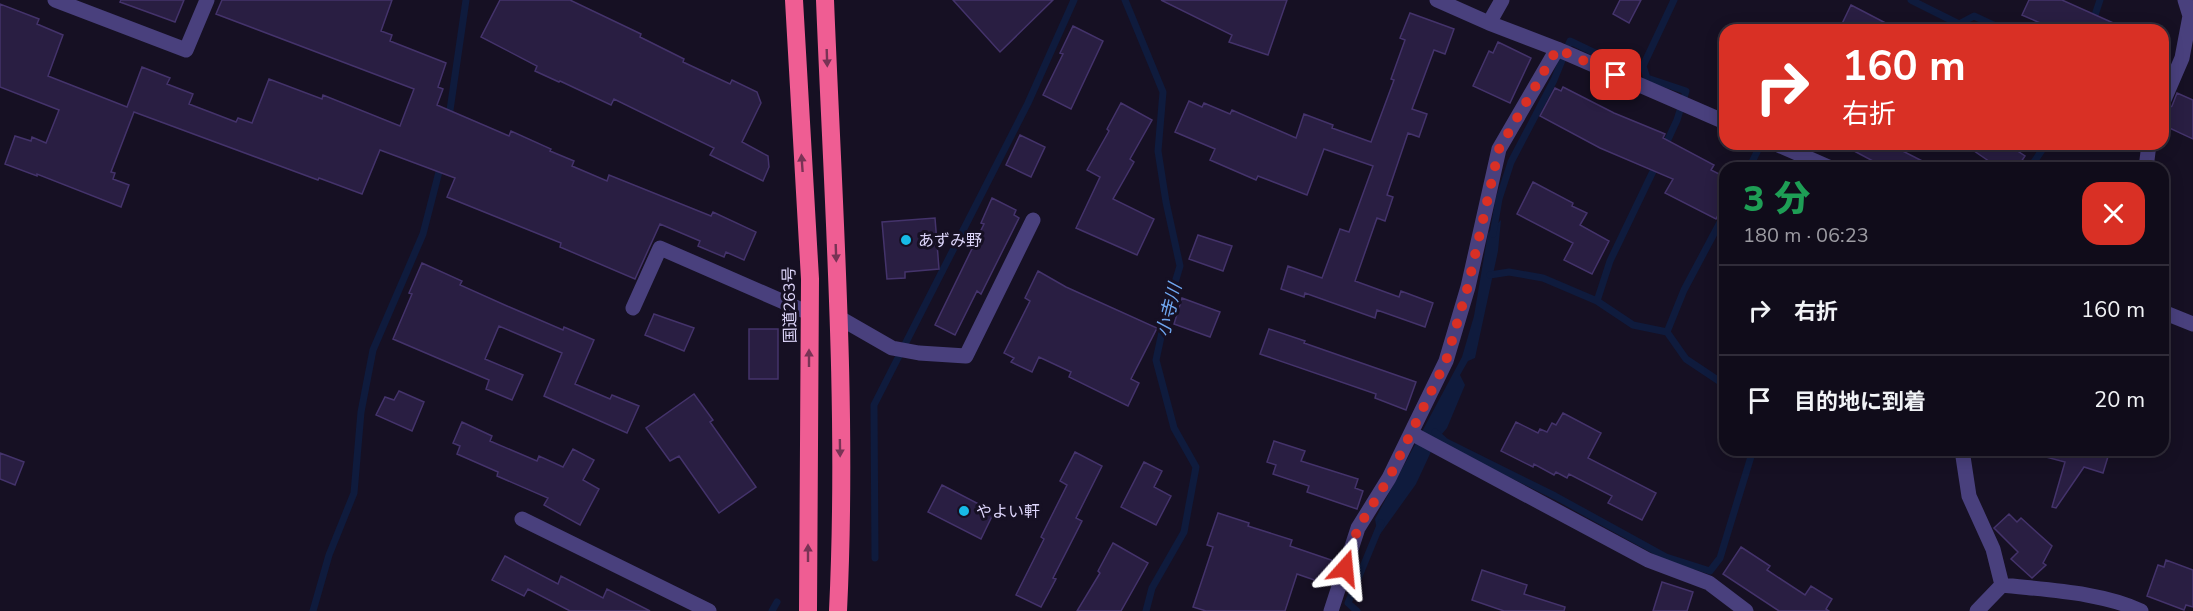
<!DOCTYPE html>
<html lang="ja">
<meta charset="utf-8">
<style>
:root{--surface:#100c1a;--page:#191523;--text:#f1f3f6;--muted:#9c9ba2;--line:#302c39}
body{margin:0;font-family:"Nunito Sans","Noto Sans JP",sans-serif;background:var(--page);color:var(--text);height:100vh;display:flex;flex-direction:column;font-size:22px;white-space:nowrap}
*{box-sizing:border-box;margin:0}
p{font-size:20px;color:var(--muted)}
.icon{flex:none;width:33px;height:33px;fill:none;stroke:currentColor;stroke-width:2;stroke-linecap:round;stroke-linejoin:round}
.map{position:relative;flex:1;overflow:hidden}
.side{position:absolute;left:1719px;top:162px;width:450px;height:294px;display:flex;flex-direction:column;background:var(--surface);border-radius:18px;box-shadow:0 3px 15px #0003,0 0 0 2px var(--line)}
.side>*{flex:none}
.banner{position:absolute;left:1719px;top:24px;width:450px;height:126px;border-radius:18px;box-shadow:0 3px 15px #0003,0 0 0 2px var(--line);background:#d93025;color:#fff;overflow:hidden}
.pin{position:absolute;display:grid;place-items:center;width:51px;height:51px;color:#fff;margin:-26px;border-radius:12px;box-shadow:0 3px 9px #0006}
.me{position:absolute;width:66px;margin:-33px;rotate:18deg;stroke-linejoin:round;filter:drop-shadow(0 0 4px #0008)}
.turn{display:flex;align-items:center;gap:21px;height:126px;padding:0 24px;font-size:27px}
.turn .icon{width:78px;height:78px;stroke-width:2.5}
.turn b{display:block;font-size:42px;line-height:51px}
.round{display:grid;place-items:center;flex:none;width:63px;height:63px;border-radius:18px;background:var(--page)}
.headline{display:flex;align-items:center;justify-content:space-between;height:102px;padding:0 24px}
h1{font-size:36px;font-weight:800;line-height:45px;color:#1e9e55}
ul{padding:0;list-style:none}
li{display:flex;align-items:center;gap:18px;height:90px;padding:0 24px;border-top:2px solid var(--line)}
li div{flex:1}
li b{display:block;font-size:22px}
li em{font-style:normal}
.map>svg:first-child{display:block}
.water{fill:#0f1b3d}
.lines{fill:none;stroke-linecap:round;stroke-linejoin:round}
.stream{stroke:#0f1b3d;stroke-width:7}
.building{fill:#291e42;stroke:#44336b;stroke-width:1.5}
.minor{stroke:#49407d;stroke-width:15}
.highway{stroke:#ef5d93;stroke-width:18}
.oneway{fill:#783355}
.route{stroke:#d93025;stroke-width:10;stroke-dasharray:0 18}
.poi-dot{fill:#17bae6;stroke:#161023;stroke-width:2}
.labels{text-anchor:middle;stroke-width:6;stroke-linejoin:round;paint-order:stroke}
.poi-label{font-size:16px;fill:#ded6fb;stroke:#161023;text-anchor:start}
.street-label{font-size:16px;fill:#ded6fb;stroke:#161023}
.water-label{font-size:18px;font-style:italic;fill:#6fa6f0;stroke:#161023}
</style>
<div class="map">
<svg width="2193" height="611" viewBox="0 0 2193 611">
<rect width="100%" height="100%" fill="#161023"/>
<path class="water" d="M1501,220L1498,251L1475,358L1468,361L1460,375L1465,385L1447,428L1436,441L1416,484L1378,537L1375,519L1462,357L1474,316L1488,233Z"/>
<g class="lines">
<path class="stream" d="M1125,0L1163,92L1158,151L1166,202L1180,266L1167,309L1156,360L1174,428L1196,467L1184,532L1152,588L1146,611
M1911,0L1959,24L1974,16L2004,30
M2090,30L2100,0
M1643,66L1647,78L1686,91L1677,120L1664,148
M449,117L466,0
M1749,168L1757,152
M2030,168L2046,144
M1493,234L1499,199L1511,162L1554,80L1570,41L1635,72L1643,66L1674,0
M1490,275L1509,272L1543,278L1597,301L1633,325L1667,332L1686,359L1725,385
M1597,301L1610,261L1657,163
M1667,332L1684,290L1725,213
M1435,432L1446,442L1555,496L1666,557L1710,571L1720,558L1753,450
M875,558L874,405L1028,103L1074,0
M313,611L329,555L354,493L361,412L373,350L423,234L441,164
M772,611L777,602
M1357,611L1348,603L1381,523"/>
</g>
<path class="building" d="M121,0H184L175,22L120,2Z
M222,0H392L381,31L392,35L390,41L446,63L438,87L443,89L437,105L509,136L511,131L551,149L550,151L574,161L572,166L607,181L609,175L711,216L713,212L756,232L744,260L726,252L724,257L698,246L700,241L660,224L635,279L560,247L561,243L447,197L455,178L380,150L362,194L319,178L318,180L134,112L111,172L115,173L113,179L129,185L121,207L37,174V176L5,164L15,136L31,141L32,137L46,143L59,110L0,87V4L39,19L37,24L63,35L48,76L127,107L142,67L170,78L167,84L193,94L189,104L236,122L238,118L252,123L269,79L322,99L323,95L400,126L414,89L216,14Z
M500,0H570L641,34L640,37L684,59L683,62L730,84L732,80L757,92L761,103L742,142L768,156L769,167L763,181L710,155L714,148L614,99L611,105L560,81L559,82L535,71L537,66L481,37Z
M953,0H1053L1000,52Z
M1161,0H1287L1268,55L1229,42L1232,35Z
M1620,0H1641L1629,23L1613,14Z
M2029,0H2062L2129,30H2045L2047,26L2022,15Z
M1851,5L1899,30H1839Z
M1410,13L1454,29L1445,54L1434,50L1412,109L1427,114L1419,137L1408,133L1387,195L1393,197L1385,221L1377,218L1355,281L1399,297L1401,291L1433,303L1425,327L1377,310L1375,318L1305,293L1304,297L1281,289L1288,266L1322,278L1340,229L1349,232L1373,166L1324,149L1307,195L1258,176L1256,180L1210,160L1215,149L1175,132L1189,101L1202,107L1204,103L1230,114L1232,110L1296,138L1304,114L1333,125L1332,128L1371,142L1394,80L1391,79L1405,40L1400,38Z
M1073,26L1103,41L1071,109L1043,95L1063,54L1060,53Z
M1498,42L1531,58L1510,103L1473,86L1489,51L1493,53Z
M1563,87L1614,113L1665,134L1663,138L1714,165L1711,170L1725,177V201L1716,219L1665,193L1673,179L1600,148L1540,116L1555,88L1561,91Z
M2177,93L2193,100V139L2163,125V112L2172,106Z
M1121,103L1152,120L1130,159L1134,162L1113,199L1154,219L1137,255L1076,228L1100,177L1087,170L1109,131L1107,129Z
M1020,135L1045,147L1031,177L1006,165Z
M1841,144H1889L1936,168H1886Z
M1964,144H2007L2025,156L2017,168H1999Z
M1533,182L1573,203L1572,206L1587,213L1580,225L1609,241L1592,274L1564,260L1573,243L1517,214Z
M992,198L1016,210L1014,215L1019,218L981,294L977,291L955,335L935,325L984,224L981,223Z
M935,218L939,269L905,272V278L887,279L882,222Z
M1198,235L1232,246L1223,271L1189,259Z
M422,263L462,281L460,285L507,306L563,330L564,327L594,340L575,384L610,399L612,395L639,406L627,433L544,396L562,353L499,326L485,359L523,375L512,400L486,389L489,380L393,339L412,294L409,293Z
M1038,271L1066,287L1157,328L1131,379L1139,383L1128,406L1069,377L1071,372L1039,357L1032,372L1011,362L1014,358L1004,353L1030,301L1025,298Z
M1182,298L1220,312L1210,337L1174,324Z
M654,314L694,328L684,351L645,335Z
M749,329H778V379H749Z
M1269,329L1305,341L1304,343L1416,382L1406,410L1375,398L1376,394L1260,354Z
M399,391L424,402L412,431L376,415L385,397L394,400Z
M694,394L713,420L710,422L756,487L719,513L679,456L670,461L646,428Z
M1563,413L1601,433L1588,458L1656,493L1642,520L1608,503L1612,496L1569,474L1567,478L1556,472L1554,475L1534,464L1533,467L1501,451L1516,422L1538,433L1540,429L1547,432L1552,423L1556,425Z
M462,422L492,436L490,441L537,461L539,456L563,467L573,449L594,460L583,480L599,489L580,525L544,505L548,498L497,476L498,472L457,454L460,446L453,443Z
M1274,441L1305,451L1301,461L1358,479L1355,488L1363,491L1357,509L1307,492L1309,486L1273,474L1276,465L1267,462Z
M2042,450H2110L2103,473L2084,467L2056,508L2052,507L2065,462L2042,456Z
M1075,452L1102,466L1076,518L1082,521L1053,578L1056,579L1041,607L1016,595L1044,539L1041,537L1067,485L1060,481Z
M0,453L24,462L15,485L0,479Z
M1144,462L1162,471L1154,487L1171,496L1156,525L1121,507Z
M942,485L994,512L981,539L928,512Z
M1218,513L1249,523L1248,526L1292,540L1290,546L1337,562L1329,585L1297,574L1285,611H1206L1193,607L1213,547L1207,545Z
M2009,514L2017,522L2021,518L2052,546L2043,563L2046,565L2032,578L2011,559L2018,552L1994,528Z
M1113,543L1148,563L1121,611H1077L1100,573L1098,571Z
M1741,547L1770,566L1767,570L1805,595L1811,586L1832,599L1826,609L1829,611H1779L1723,574Z
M505,556L558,584L561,576L603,598L607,589L650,611H570L528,589L524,596L492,580Z
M2166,560L2193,570V607L2186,605L2184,610L2147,596L2158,565L2164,567Z
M1482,570L1527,585L1524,594L1565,607L1564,611H1504L1472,600Z
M1662,582L1693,592L1687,611H1653Z"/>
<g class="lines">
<path class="minor" d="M55,0L186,50L207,0
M1437,0L1489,23L1557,49L1725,122
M1489,23L1502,0
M2163,102L2182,58L2190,16L2185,0
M1776,144L1831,168
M2146,168L2149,144
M633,308L660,248L809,313
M2163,312L2193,324
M838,317L892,348L919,353L966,356L1033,220
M1411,433L1648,560L1709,583L1746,611
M1962,450L1969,496L1993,549L2002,585
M522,519L709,611
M1331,611L1358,528L1389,478L1446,361L1468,287L1499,149L1557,49
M1977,611L2002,585C2046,590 2101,592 2141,611"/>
<path class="highway" d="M794,0L810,279L808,611
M825,0C833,203 848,408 838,611"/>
</g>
<defs><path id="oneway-solid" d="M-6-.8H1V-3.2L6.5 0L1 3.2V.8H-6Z" transform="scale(1.5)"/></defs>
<g class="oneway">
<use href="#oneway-solid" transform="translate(827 58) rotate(88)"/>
<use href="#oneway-solid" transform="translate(802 163) rotate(-94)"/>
<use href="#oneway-solid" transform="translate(836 253) rotate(88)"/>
<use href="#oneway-solid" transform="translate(809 358) rotate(-90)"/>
<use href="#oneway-solid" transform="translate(840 448) rotate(89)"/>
<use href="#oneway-solid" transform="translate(808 553) rotate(-90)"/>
</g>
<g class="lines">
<path class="route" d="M1345,568L1358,528L1389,478L1446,361L1468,286L1499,149L1557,49L1616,75"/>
</g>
<g class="poi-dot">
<circle cx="906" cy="240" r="6"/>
<circle cx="964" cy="511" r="6"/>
</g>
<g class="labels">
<g class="poi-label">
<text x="918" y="246">あずみ野</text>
<text x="976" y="517">やよい軒</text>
</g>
<g class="street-label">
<text transform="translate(789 305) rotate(-91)" y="6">国道263号</text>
</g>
<g class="water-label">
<text transform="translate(1169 310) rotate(-76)" y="6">小寺川</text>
</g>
</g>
</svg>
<div class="pin" style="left:1616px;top:75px;background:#d93025"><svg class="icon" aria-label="arrive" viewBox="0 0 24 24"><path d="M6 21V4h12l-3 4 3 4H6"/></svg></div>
<svg class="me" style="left:1345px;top:568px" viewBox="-20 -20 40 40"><path d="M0-17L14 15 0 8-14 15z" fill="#d93025" stroke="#fff" stroke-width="4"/></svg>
<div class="banner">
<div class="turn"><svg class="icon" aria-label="right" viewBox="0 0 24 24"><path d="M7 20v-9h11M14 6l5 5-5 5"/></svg><div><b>160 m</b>右折</div></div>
</div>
<section class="side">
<div class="headline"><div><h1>3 分</h1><p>180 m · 06:23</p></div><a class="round" style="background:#d93025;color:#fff"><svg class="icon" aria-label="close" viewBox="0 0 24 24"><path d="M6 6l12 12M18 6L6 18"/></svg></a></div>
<ul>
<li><svg class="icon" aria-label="right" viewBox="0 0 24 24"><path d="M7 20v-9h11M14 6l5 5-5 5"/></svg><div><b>右折</b></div><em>160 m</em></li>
<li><svg class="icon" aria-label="arrive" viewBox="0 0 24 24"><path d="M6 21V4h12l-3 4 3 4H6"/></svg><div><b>目的地に到着</b></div><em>20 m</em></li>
</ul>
</section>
</div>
